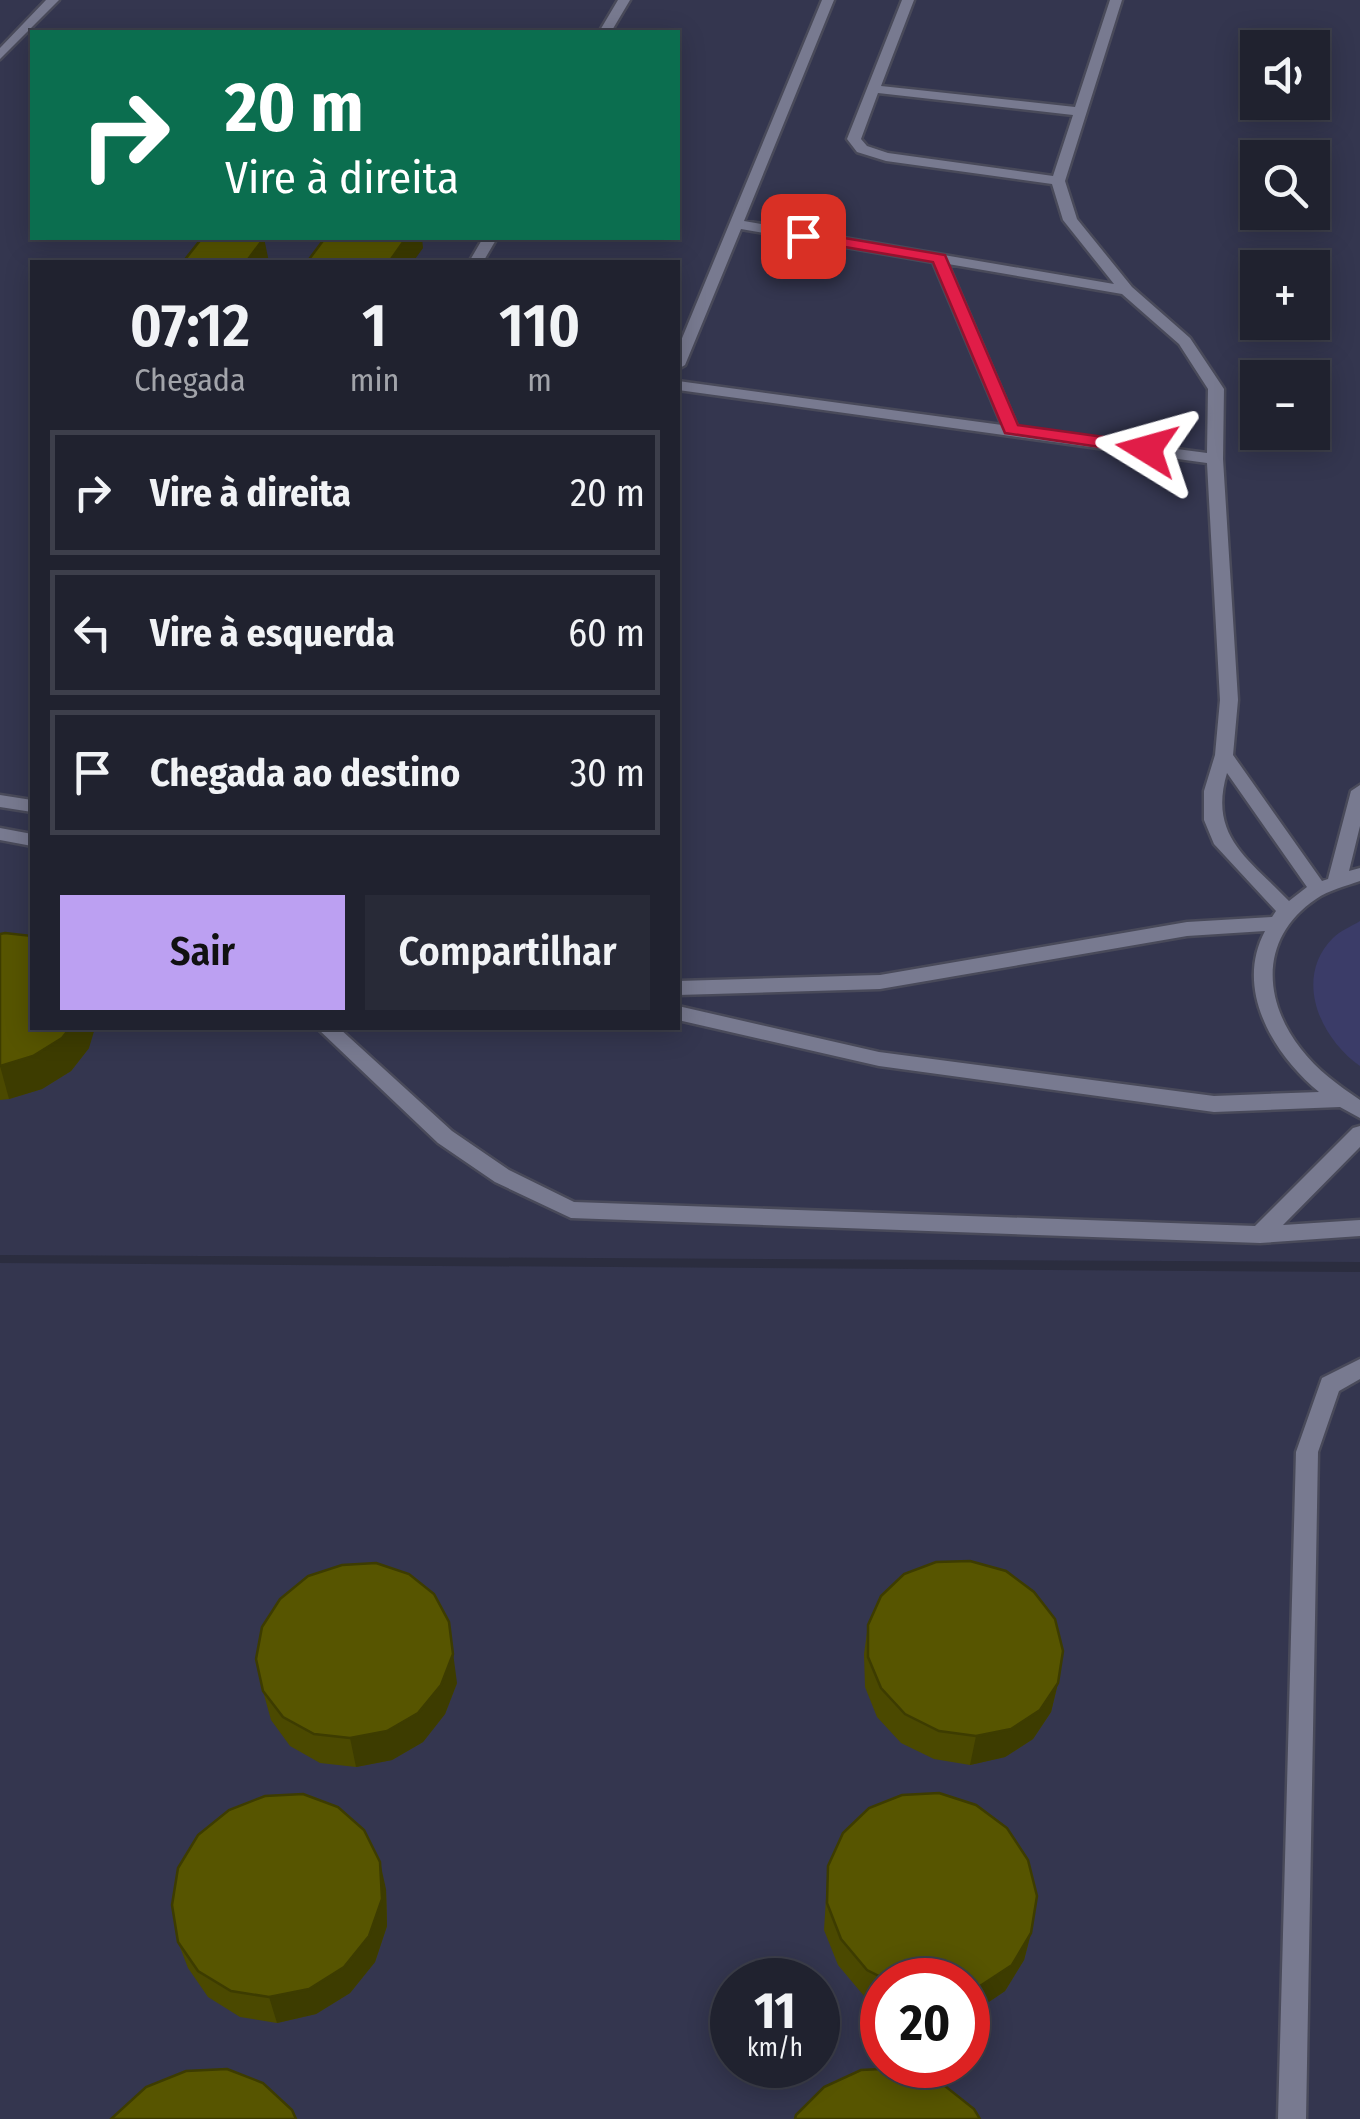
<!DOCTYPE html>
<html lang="pt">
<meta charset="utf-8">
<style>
:root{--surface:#20222f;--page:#282a37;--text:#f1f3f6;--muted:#a2a4aa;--line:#3d3f4b;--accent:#bca0f2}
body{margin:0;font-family:"Fira Sans Condensed",sans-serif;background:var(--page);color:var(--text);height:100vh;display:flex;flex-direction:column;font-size:38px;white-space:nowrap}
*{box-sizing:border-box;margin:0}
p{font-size:32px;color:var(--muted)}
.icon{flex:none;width:55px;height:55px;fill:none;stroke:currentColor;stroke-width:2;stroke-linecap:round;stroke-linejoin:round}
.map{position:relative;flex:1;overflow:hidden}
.sheet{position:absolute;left:30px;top:260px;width:650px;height:770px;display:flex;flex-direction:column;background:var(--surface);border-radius:0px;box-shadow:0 5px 25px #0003,0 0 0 2px var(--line)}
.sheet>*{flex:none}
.guide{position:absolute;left:30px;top:30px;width:650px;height:210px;border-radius:0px;box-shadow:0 5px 25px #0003,0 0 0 2px var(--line);background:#0b6e4f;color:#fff;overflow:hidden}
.controls{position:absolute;left:1240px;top:30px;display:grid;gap:20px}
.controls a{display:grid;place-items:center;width:90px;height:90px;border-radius:0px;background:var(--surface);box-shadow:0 5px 25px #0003,0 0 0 2px var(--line);font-size:50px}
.speed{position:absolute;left:710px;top:1958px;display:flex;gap:20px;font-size:50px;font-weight:700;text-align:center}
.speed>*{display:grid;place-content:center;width:130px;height:130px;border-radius:50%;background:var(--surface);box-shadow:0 5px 25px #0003,0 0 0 2px var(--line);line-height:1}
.speed small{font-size:25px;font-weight:400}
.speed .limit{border:15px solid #d22;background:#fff;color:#111}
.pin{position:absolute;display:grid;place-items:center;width:85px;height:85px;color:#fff;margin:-42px;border-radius:20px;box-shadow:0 5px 15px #0006}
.me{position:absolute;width:110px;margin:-55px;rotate:278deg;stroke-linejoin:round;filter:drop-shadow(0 0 8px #0008)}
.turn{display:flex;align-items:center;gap:35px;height:210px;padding:0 30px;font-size:45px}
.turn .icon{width:130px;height:130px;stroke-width:2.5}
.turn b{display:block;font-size:70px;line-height:85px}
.eta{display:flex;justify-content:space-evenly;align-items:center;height:170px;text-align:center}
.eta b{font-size:60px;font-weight:600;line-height:70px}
.button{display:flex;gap:20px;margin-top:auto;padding:20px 30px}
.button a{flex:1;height:115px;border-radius:0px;background:var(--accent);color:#111;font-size:40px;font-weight:600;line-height:115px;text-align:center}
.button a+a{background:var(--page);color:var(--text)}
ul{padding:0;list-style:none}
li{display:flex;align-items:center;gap:30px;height:125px;margin:0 20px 15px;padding:0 10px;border:5px solid var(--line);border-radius:0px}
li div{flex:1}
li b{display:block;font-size:38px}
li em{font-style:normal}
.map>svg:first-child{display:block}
.built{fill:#34364f;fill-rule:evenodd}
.green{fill:#3b3c68}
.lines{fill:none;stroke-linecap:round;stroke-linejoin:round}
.service-casing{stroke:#494a5a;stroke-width:5}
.service{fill:#787a90;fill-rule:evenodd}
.wall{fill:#4b4900}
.shaded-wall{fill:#3d3c00}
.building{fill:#575500;stroke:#3d3c00;stroke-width:2.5}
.route{fill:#e11d48;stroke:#92132f;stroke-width:2.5}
</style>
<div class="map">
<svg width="1360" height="2119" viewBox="0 0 1360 2119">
<rect width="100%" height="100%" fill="#2b2d3f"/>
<path class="built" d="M0,0H1360V1262L0,1255ZM32,32H678V238H32ZM1258,48H1312V102H1258ZM1258,158H1312V212H1258ZM32,262H678V1028H32ZM1258,268H1312V322H1258ZM1258,378H1312V432H1258Z
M0,1263L1360,1272V2119H0ZM732,1980H818V2065H732ZM882,1980H968V2065H882Z"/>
<path class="green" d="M1360,921V1066C1320,1038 1293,978 1333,938C1340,931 1352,926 1360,921Z"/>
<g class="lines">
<defs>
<path id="service" d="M46,0H59L0,59V48Z
M618,0H630L611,32H599Z
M822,0H834L744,221L1114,284L1063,220L1052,184L886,161L857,152L847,139L902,0H914L881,86L1075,107L1110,0H1122L1065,181L1077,219L1132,287L1190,338L1224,389L1223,459L1238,700L1233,755L1322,881L1328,879L1351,791L1360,785V826L1349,871L1360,868V881C1346,886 1329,890 1316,899C1261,936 1261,998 1301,1049C1317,1070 1338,1085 1360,1100V1118L1340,1107L1214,1112L879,1066L678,1020V1006L879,1052L1214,1096L1319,1092C1273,1054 1234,989 1265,931L1187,936L880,989L678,995V981L880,975L1187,922L1272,917L1276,911L1214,844L1204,820V791L1215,755L1220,700L1207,463L678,390V381L1002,425L933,262L741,229L685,365L678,369V348ZM878,93L1073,115L1053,176L888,153L867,146L861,139ZM948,264L1122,294L1179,344L1208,389L1207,453L1018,428ZM1227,773L1307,887L1289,901C1249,859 1208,837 1227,773Z
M483,238H497L483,262H469Z
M0,795L32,800V812L0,807Z
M0,828L32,834V846L0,840Z
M317,1028H339L452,1131L509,1170L574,1202L1255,1226L1353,1128L1360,1126V1147L1283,1225L1360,1220V1236L1260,1243L571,1218L495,1182L438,1143Z
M1360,1359V1379L1339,1391L1318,1452L1306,2119H1278L1296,1452L1322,1378Z"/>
</defs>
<use href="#service" class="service-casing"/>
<use href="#service" class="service"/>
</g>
<path class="wall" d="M0,934L89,1048L71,1071L42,1089L9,1099L0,1100Z
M868,1625L1058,1683L1051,1712L1033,1739L1005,1757L970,1765L934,1759L901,1743L877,1717L865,1687L864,1654Z
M457,1683L445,1714L423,1742L392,1760L356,1767L320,1763L290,1746L271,1720L263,1691Z
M828,1866L1031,1933L1024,1960L1005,1991L974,2012L968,2013V1980H882V2006L864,1996L838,1965L824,1930Z
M386,1889L387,1926L375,1962L350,1993L316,2014L277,2023L240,2017L208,1997L188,1968L178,1942Z"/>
<path class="shaded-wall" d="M264,238L269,262H246Z
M406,238H422L423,248L413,262H389Z
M70,1028H95L89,1048L71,1071L42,1089L9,1099L0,1066Z
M449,1622L457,1683L445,1714L423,1742L392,1760L356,1767L350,1738Z
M1058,1683L1051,1712L1033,1739L1005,1757L970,1765L976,1736Z
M380,1862L386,1889L387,1926L375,1962L350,1993L316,2014L277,2023L269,1997Z
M1031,1933L1024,1960L1005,1991L974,2012L968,2013V1989Z"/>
<path class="building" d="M202,238H264L246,262H183Z
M325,238H406L389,262H307Z
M5,933L32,936V1028H70L62,1038L33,1056L0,1066V934Z
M970,1561L1006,1571L1034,1592L1055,1619L1063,1651L1058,1683L1040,1710L1011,1729L976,1736L939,1731L905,1714L881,1688L868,1657V1625L881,1596L904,1574L936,1562Z
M376,1563L409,1574L434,1594L449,1622L453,1654L441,1685L418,1713L387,1731L350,1738L314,1734L283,1717L263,1691L256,1659L262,1627L280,1599L308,1576L342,1565Z
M939,1793L976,1805L1007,1828L1028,1860L1037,1896L1031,1933L1012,1965L980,1986L968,1989V1980H887L867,1970L841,1939L827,1903L828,1866L843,1833L869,1808L902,1795Z
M303,1794L338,1807L364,1830L380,1862L382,1899L369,1936L344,1967L309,1989L269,1997L231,1991L198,1971L178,1942L172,1905L178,1868L198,1835L229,1810L265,1796Z
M901,2068L940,2082L974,2109L980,2119H795L796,2115L824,2087L861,2070Z
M227,2069L263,2083L292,2110L296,2119H111L146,2087L186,2071Z"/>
<path class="route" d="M803,231L945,255L1018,425L1147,443L1156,449L1147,454L1005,433L933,262L798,239L795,236Z"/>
</svg>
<div class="controls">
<a><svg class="icon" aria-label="sound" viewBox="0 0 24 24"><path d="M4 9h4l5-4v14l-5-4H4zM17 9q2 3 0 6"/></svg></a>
<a><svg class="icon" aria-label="search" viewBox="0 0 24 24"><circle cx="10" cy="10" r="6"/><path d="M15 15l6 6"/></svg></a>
<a>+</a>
<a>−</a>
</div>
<div class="speed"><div>11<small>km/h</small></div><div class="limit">20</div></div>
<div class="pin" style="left:803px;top:236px;background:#d93025"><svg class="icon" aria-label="arrive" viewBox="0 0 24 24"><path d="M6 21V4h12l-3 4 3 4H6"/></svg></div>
<svg class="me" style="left:1147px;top:449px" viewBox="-20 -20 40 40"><path d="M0-17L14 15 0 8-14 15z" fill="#e11d48" stroke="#fff" stroke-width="4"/></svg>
<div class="guide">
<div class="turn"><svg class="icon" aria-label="right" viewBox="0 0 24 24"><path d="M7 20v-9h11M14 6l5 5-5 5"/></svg><div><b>20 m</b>Vire à direita</div></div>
</div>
<section class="sheet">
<div class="eta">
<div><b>07:12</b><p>Chegada</p></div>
<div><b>1</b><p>min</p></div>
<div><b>110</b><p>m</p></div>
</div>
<ul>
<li><svg class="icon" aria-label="right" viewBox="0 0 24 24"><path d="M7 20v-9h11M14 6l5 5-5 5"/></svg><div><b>Vire à direita</b></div><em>20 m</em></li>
<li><svg class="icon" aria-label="left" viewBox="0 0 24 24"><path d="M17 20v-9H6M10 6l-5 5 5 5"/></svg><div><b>Vire à esquerda</b></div><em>60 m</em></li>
<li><svg class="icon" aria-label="arrive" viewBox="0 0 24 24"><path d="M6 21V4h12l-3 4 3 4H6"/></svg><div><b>Chegada ao destino</b></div><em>30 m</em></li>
</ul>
<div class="button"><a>Sair</a><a>Compartilhar</a></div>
</section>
</div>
